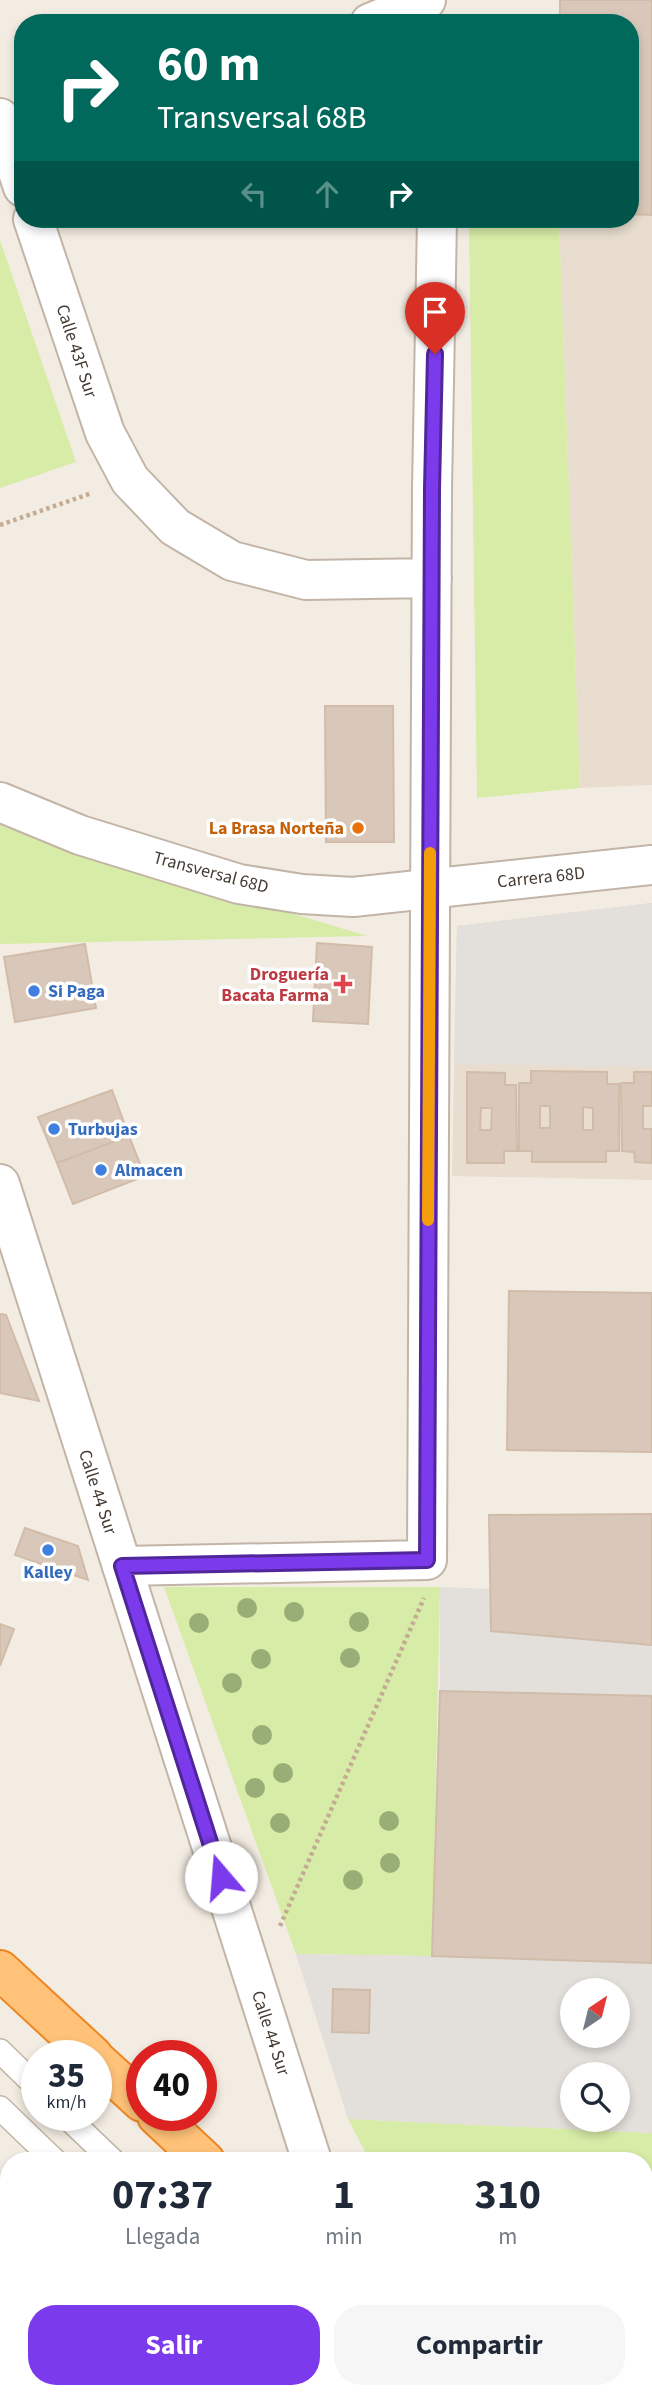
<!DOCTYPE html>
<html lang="es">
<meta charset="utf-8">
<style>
:root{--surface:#fff;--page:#f6f6f7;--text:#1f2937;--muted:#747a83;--accent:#7c3aed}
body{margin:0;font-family:"Source Sans 3",sans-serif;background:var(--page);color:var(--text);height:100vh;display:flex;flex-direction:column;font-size:26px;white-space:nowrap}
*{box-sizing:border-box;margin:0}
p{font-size:23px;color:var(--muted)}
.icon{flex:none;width:38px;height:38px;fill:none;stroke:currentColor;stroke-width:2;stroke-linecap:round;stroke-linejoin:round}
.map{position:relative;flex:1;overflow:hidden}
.details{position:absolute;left:0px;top:2152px;width:653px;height:247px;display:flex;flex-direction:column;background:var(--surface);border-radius:28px 28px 0 0;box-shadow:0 4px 10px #0003}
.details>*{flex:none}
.top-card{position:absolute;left:14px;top:14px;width:625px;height:214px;border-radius:28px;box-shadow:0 4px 10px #0003;background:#00695c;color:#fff;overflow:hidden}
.needle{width:46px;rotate:35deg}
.fabs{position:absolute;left:560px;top:1978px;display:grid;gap:14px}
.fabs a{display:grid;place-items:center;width:70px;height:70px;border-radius:50%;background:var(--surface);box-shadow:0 4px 10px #0003;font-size:35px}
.speed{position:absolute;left:21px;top:2040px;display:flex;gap:14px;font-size:35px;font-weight:700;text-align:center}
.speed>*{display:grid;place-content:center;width:91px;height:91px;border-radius:50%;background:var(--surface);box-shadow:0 4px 10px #0003;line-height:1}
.speed small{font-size:18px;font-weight:400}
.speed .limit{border:10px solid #d22;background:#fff;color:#111}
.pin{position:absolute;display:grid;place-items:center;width:60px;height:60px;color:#fff;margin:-72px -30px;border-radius:50% 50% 50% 0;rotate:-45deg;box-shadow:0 0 7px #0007}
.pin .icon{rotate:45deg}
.me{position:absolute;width:77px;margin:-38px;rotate:342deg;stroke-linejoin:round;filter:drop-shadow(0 0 5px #0008)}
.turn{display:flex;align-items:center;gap:24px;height:147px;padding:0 28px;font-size:32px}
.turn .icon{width:91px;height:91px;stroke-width:2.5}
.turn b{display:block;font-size:49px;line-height:60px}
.lanes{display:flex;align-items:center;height:66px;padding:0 28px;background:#0003;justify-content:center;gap:35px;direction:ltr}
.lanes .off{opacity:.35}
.eta{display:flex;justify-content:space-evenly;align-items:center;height:119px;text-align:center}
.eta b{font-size:42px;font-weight:700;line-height:49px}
.cta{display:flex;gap:14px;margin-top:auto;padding:14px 28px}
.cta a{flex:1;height:80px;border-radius:28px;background:var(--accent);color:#fff;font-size:28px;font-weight:700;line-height:80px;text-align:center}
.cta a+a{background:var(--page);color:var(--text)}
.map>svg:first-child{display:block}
.residential{fill:#e8ddcf}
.green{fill:#d7eca6}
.parking{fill:#e3dfdb;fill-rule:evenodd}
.building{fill:#d9c8b9;stroke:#d1bca9;stroke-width:2;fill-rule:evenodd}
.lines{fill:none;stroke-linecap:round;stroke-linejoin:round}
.service-casing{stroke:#c2b5a7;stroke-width:26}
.minor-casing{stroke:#c2b5a7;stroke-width:42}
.tertiary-casing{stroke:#c2b5a7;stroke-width:42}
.trunk-casing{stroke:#ed8622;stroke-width:42}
.path{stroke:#c3ab94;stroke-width:4.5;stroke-dasharray:3.5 3.5;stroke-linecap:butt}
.service{stroke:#fff;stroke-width:23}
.minor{stroke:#fff;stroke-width:38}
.tertiary{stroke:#fff;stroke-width:38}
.trunk{stroke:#ffc278;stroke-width:38}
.tree{fill:#99ae77}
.route-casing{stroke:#51269a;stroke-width:18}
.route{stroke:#7c3aed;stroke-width:12}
.slow{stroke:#f59e0b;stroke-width:12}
.food-dot{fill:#e8710a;stroke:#fff;stroke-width:2.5}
.health-dot{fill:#e0444e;stroke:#fff;stroke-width:2.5}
.shop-dot{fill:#3f7fe0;stroke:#fff;stroke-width:2.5}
.labels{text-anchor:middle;stroke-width:7;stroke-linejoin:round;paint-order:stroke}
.street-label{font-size:18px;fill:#453b32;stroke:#fff}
.food-label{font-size:18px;font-weight:bold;fill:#c56008;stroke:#fff;text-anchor:end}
.health-label{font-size:18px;font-weight:bold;fill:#be3a42;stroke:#fff;text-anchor:end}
.shop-label{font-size:18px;font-weight:bold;fill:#366cbe;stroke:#fff;text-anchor:start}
</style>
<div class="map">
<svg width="652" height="2398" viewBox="0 0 652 2398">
<rect width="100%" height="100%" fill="#f3ece2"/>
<path class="residential" d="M630,214L652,215V785L580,788L559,219H630Z
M652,903V1180L452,1176L457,926Z
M0,2324L9,2331V2390L92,2391L102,2398H0Z"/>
<path class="green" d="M469,219H559L580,788L477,798Z
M0,240L76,462L0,488Z
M0,816L171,882L284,911L367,936L0,944Z
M164,1587H440L432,1956L296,1954Z
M348,2119L652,2133V2194H644V2161H370Z
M555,2391H652V2398H564Z"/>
<path class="parking" d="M652,903V1067L454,1064L457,926Z
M440,1587L491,1589V1631L652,1645V1696L440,1691Z
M296,1954L432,1956L652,1963V2133L348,2119ZM572,1990H618V2035H572ZM572,2074H618V2119H572Z"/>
<path class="building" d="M560,0H652V215L630,214V23H560Z
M325,706H393L394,842H326Z
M317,943L372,947L368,1024L313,1021Z
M85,944L96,1008L15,1022L4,957Z
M531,1071L607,1072V1084H619V1151H606V1162H532V1151H519V1083H531ZM540,1106H550V1128H540ZM583,1107L593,1108V1130H583Z
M467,1072L505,1073V1085H516L517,1151H504V1163H467ZM481,1108H492L491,1130H480Z
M634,1072H652V1106H643V1129H652V1163L635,1162L634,1152L622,1151L621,1083H634Z
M112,1090L129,1136L57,1163L38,1117Z
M129,1136L145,1176L73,1204L57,1163Z
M509,1291L652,1293V1452L507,1450Z
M0,1314L6,1315L39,1401L0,1393Z
M652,1514V1645L491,1631L489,1515Z
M25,1528L78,1546L88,1580L15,1555Z
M0,1624L14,1629L0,1666Z
M440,1691L652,1696V1963L432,1956Z
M333,1989L370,1990L369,2033L332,2032Z"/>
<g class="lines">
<defs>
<path id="service" d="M0,2051L37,2087
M0,2108L55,2161
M66,2116L113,2161
M290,2390L298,2398
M341,2390L348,2398"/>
<path id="minor" d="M370,23L426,0
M0,118L23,187
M33,219L105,433L130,480L175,527L232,561L306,580L432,578
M122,1566L427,1560L432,489L437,219"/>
<path id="tertiary" d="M0,802L80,835L239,884L302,894L353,897L652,865
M0,1184L312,2161"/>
<path id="trunk" d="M0,1970L93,2056
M96,2060L142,2102
M157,2116L205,2161
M452,2390L460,2398"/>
</defs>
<use href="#service" class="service-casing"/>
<use href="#minor" class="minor-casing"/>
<use href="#tertiary" class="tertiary-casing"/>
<use href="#trunk" class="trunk-casing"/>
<path class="path" d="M0,525L92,493
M280,1926L424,1598
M0,2281L9,2289
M644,2372L652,2373
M123,2390L131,2398"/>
<use href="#service" class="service"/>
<use href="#minor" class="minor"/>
<use href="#tertiary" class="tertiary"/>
<use href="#trunk" class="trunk"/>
</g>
<g class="tree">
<circle cx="247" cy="1608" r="10"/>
<circle cx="294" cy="1612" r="10"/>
<circle cx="359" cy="1622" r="10"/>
<circle cx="199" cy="1623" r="10"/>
<circle cx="350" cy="1658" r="10"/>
<circle cx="261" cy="1659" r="10"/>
<circle cx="232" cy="1683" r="10"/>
<circle cx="262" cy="1735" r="10"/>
<circle cx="283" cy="1773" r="10"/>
<circle cx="255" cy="1788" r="10"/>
<circle cx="389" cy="1821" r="10"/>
<circle cx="280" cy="1823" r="10"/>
<circle cx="390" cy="1863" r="10"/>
<circle cx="353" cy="1880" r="10"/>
</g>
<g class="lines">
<defs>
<path id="route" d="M221,1877L122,1566L427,1560L432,489L435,354"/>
</defs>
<use href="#route" class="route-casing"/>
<use href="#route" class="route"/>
<path class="slow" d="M428,1220L430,853"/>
</g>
<circle class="food-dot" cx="358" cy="828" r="7"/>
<path class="health-dot" d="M339.5 973.5h7v7h7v7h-7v7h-7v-7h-7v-7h7z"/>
<g class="shop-dot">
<circle cx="34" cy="991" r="7"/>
<circle cx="54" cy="1129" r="7"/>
<circle cx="101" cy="1170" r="7"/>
<circle cx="48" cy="1550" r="7"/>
</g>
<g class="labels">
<g class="street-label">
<text transform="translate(77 351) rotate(72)" y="6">Calle 43F Sur</text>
<text transform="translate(211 872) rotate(15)" y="6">Transversal 68D</text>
<text transform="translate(541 877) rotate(-6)" y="6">Carrera 68D</text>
<text transform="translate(98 1492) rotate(72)" y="6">Calle 44 Sur</text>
<text transform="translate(271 2033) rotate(72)" y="6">Calle 44 Sur</text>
</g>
<g class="food-label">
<text x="344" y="834">La Brasa Norteña</text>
</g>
<g class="health-label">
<text x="329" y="980">Droguería<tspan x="329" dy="21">Bacata Farma</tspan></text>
</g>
<g class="shop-label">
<text x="48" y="997">Si Paga</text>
<text x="68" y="1135">Turbujas</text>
<text x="115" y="1176">Almacen</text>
<text x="48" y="1578" text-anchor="middle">Kalley</text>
</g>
</g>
</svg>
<div class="fabs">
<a><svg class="needle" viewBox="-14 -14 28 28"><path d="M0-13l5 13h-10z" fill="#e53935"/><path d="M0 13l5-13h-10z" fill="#747a83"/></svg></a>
<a><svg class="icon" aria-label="search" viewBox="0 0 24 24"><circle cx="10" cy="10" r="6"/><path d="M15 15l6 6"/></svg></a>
</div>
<div class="speed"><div>35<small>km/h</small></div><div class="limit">40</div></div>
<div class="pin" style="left:435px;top:354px;background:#d93025"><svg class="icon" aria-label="arrive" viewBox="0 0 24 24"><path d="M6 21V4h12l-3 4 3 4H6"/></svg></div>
<svg class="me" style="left:221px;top:1877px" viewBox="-20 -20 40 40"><circle r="19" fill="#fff"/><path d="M0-13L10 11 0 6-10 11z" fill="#7c3aed"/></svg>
<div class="top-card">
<div class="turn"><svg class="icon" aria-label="right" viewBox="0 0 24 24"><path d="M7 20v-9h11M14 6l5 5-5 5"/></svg><div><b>60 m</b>Transversal 68B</div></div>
<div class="lanes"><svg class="icon off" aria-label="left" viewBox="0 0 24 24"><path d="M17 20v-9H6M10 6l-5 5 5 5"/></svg><svg class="icon off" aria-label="ahead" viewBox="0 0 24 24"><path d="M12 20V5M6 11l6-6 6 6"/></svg><svg class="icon" aria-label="right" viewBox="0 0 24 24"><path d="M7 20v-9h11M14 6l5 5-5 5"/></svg></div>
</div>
<section class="details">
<div class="eta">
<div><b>07:37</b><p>Llegada</p></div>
<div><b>1</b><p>min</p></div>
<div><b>310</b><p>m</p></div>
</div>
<div class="cta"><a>Salir</a><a>Compartir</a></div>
</section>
</div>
